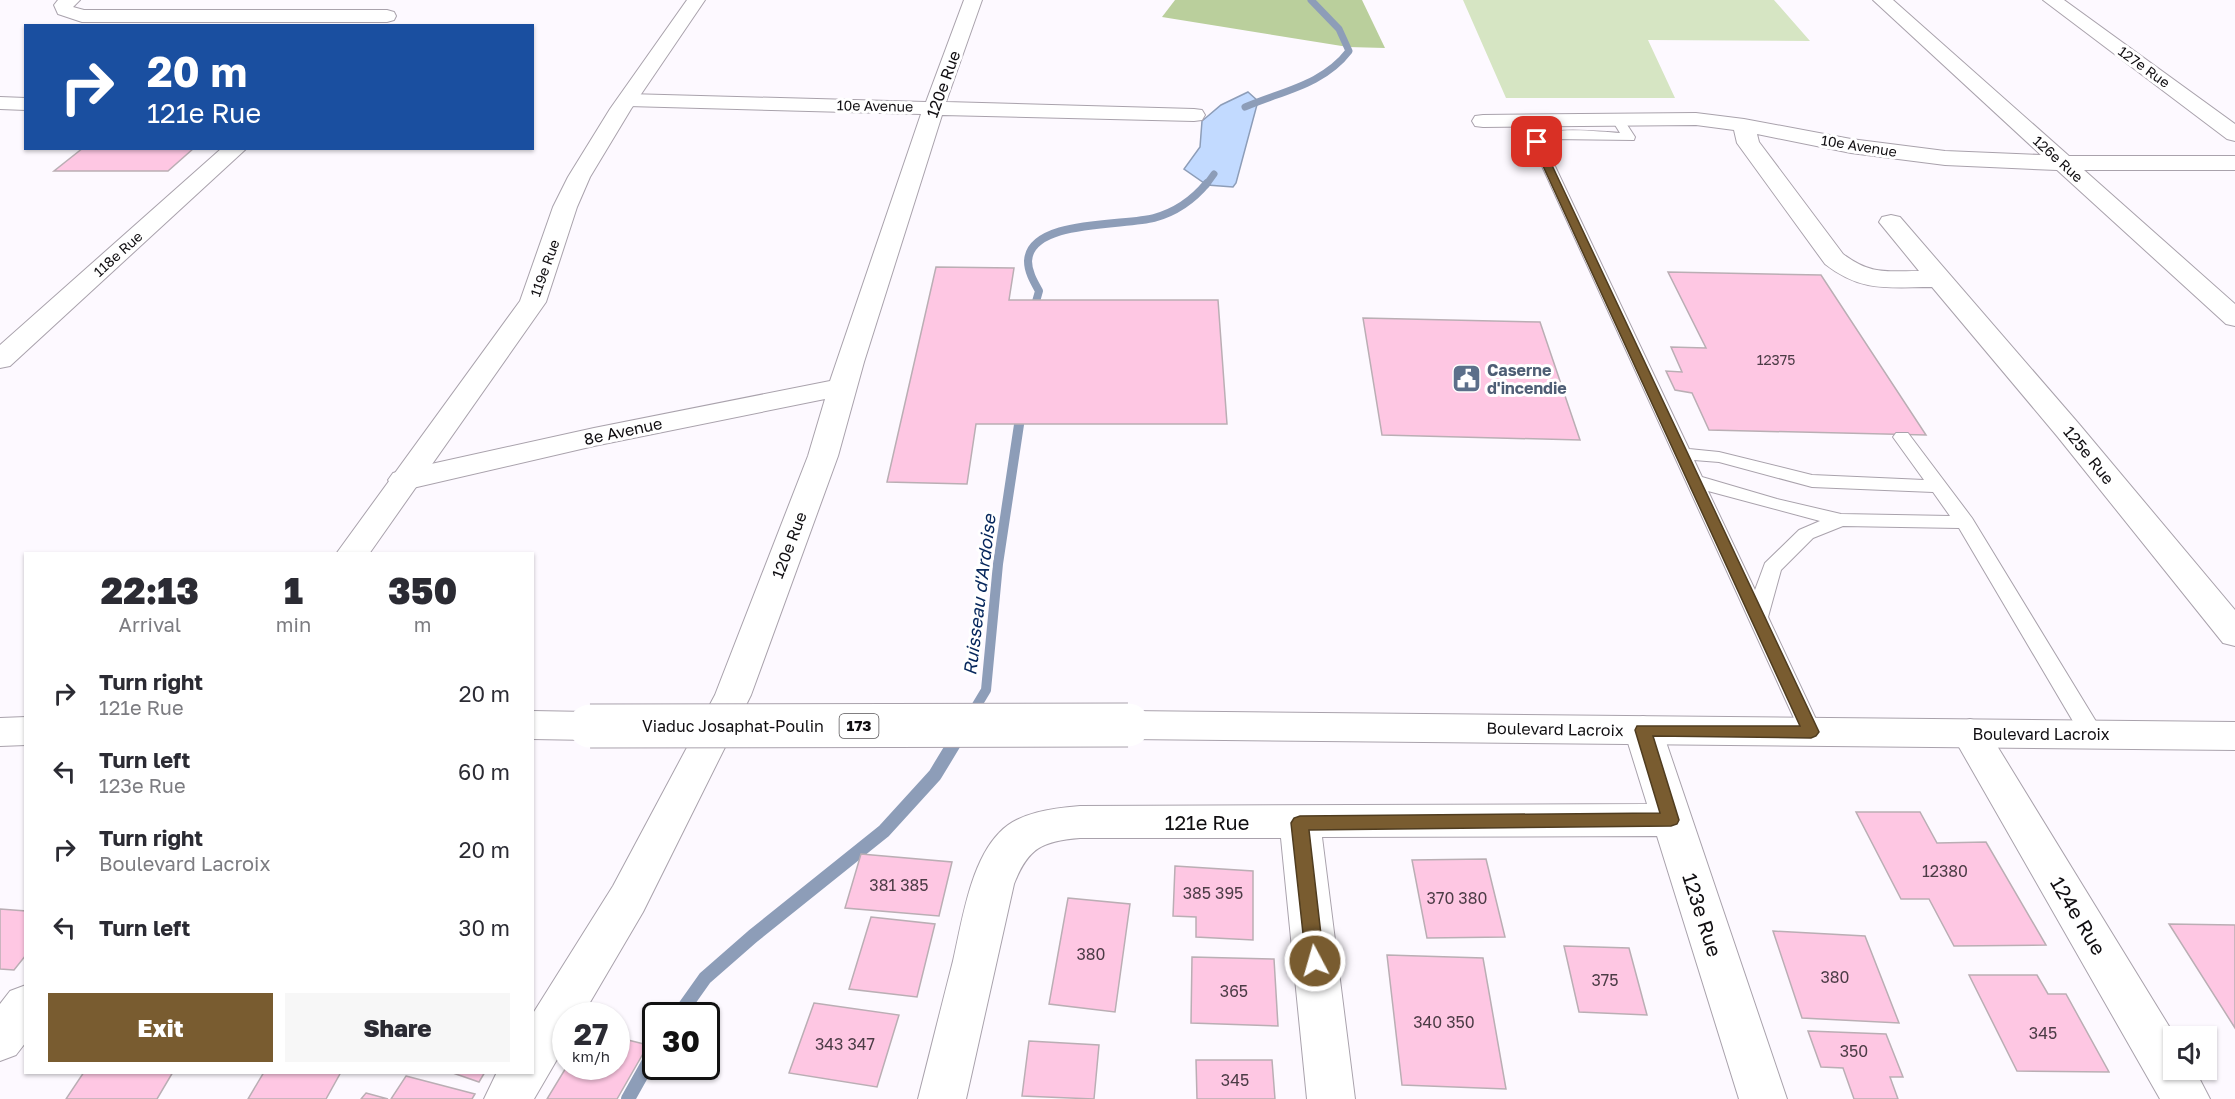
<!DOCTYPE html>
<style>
:root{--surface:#fff;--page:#f7f7f7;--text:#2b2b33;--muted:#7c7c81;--accent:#795c30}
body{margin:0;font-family:"Golos Text",sans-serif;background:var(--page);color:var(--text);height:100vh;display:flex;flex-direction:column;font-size:22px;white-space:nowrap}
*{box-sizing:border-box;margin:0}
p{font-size:20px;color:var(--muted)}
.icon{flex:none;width:33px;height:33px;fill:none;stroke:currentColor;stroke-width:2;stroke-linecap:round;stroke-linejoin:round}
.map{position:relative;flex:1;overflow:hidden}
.panel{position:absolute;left:24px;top:552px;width:510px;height:522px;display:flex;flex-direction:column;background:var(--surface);border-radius:0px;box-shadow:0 2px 4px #0004}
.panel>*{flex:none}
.top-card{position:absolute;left:24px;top:24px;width:510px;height:126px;border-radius:0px;box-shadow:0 2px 4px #0004;background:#1a4fa0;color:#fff;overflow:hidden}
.buttons{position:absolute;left:2163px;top:1026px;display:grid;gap:12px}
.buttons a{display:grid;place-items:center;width:54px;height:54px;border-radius:0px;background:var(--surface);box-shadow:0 2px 4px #0004;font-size:30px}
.speed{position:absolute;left:552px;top:1002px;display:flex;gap:12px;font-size:30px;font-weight:700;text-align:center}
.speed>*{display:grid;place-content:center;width:78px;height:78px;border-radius:50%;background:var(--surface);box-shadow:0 2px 4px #0004;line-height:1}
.speed small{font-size:15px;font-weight:400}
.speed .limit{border:3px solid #111;border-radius:9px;background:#fff;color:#111}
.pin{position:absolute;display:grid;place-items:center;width:51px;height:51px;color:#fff;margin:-26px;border-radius:12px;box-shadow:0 3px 9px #0006}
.me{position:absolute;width:66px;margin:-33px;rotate:354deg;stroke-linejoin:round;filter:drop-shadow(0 0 4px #0008)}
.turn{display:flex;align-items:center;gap:21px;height:126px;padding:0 24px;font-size:27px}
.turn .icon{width:78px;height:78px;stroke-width:2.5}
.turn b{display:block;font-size:42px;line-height:51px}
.eta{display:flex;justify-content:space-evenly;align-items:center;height:102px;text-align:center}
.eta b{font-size:36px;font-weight:800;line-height:42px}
.cta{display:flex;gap:12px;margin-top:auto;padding:12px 24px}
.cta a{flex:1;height:69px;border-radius:0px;background:var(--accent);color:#fff;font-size:24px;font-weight:800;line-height:69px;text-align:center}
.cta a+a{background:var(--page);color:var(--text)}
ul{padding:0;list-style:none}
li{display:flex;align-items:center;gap:18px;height:78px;padding:0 24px}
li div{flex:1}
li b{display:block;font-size:22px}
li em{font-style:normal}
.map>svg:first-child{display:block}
.green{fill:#d6e5c3}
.forest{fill:#bacf9c}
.water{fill:#c2daff;stroke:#8d9db8;stroke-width:1.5}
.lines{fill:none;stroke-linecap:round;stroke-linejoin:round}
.stream-far3{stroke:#8d9db8;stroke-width:7}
.stream-far2{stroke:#8d9db8;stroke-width:8}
.stream-far1{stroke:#8d9db8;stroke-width:10}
.stream{stroke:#8d9db8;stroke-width:14}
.building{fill:#fec7e3;stroke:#baaeb4;stroke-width:1.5}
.service-casing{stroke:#a9a2ac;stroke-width:2}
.minor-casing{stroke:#a9a2ac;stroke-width:2}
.tertiary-casing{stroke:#a9a2ac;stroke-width:2}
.primary-casing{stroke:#a9a2ac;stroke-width:2}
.service{fill:#fff;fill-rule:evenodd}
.minor{fill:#fff;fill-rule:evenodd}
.tertiary{fill:#fff;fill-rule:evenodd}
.primary{fill:#fff;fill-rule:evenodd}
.primary-bridge-casing{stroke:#a9a2ac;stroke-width:45;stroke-linecap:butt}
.primary-bridge{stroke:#fff;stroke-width:43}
.route{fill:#795c30;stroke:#4f3c1f;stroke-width:1.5}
.labels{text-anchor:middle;stroke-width:6;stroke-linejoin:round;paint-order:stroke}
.far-street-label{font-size:14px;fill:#100e11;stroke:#fff}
.number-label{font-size:14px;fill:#4c3c46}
.shield{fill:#fff;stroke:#585658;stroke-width:1.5}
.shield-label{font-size:15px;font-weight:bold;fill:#100e11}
.street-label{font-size:16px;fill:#100e11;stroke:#fff}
.service-label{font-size:16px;font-weight:bold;fill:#4e5e75;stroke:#fff;text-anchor:start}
.near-number-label{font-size:16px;fill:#4c3c46}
.water-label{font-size:18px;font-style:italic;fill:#06275c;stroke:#fff}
.near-street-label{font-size:20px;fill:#100e11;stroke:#fff}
</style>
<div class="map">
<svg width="2235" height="1099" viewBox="0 0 2235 1099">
<rect width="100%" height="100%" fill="#fdf9ff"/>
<path class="green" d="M1463,0H1774L1810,41L1648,40L1675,98H1506Z"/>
<path class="forest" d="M1175,0H1362L1385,48L1348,47L1162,17Z"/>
<path class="water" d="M1248,92L1258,101L1236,183L1233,187L1207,185L1184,169L1200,147L1202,121L1221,105Z"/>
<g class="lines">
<path class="stream-far3" d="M1245,107C1282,91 1323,85 1349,51L1339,29L1311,0
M1206,185L1214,174"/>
<path class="stream-far2" d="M1033,312L1039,291C1034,282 1028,272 1028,261C1030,219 1125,226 1154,218C1176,212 1193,200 1207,183
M1020,419L1021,411"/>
<path class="stream-far1" d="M971,715L986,690L998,564L1020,418"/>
<path class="stream" d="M678,1016L705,978L753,936L884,831L935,775L958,737
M628,1099L656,1049"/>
</g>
<path class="building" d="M83,148H194L168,171H54Z
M936,267L1014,268L1009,300H1218L1227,424H976L967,484L887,482Z
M1668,272L1821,275L1926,435L1709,430L1692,393L1675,390L1666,371L1682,372L1671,347L1706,348Z
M1363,318L1540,322L1580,440L1382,435Z
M1856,812H1920L1937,843L1986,842L2046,945L1954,946L1929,899H1901Z
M861,854L952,862L939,916L845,908Z
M1486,859L1505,937L1427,938L1412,860Z
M1175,866L1253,871V940L1196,937V917L1173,916Z
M1068,898L1130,904L1115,1012L1049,1004Z
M0,909L26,911V955L14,970L0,969Z
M871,917L935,924L917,997L849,989Z
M2169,924L2235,925V1028Z
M1773,931L1865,936L1899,1023L1802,1018Z
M1564,946L1629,948L1647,1015L1579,1012Z
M1387,955L1483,958L1506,1089L1402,1085Z
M1192,957L1274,959L1278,1026L1191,1023Z
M1969,975H2037L2048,994H2066L2109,1072L2017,1071Z
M814,1003L899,1015L877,1087L789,1073Z
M1808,1031L1886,1034L1903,1077H1890L1898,1099H1854L1843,1068L1821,1067Z
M616,1037L648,1045L617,1099H547L567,1066H616Z
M1029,1041L1099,1045L1094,1099L1022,1096Z
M1196,1060H1272L1275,1099H1197Z
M84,1072H173L157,1099H66Z
M264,1072H341L326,1099H248Z
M450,1072H485L479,1082Z
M406,1076L475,1094L472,1099H391Z
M366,1093L388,1099H361Z"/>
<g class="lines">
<defs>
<path id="service" d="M1618,116L1622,117L1635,137L1634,140L1551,139L1544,143L1689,449L1719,452L1812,475L1924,480L1893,437L1896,433H1908L1972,518L2100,728L2103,734L2100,740L2092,742L2084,740L1959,528L1843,526L1813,538L1781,570L1768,617L1822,732L1819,738L1811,740L1803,738L1531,142C1545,124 1598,132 1620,133L1612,120ZM1694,460L1719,462L1812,487L1933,492L1950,516L1841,514L1777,499L1702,477ZM1708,491L1820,521L1799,530L1765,563L1755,590Z"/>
<path id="minor" d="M58,0H80L73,7L84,10H387L394,12L396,16L394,20L387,22H82L58,14L54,5Z
M964,0H982L946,102L1194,109L1202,110L1205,115L1202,120L1194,121L942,115L864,362L838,456L751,695L643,912L582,1016H566V1044L534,1099H484L497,1072H532V1015L613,886L715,695L808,456L825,399L594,446L404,490L393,487L388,480L393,473L404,470L594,428L830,381L921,114L628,106L621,104L618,100L621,96L628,94L926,102Z
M1873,0H1893L2069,156H2235V170H2084L2235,304V326L2226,324L2057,170L1945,165L1851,153L1757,134L1759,142L1843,254C1871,275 1885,271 1919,271L1879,222L1882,217L1891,215L1900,217L2079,424L2235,610V646L2223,643L2057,436L1932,287C1888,287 1862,293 1825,264L1737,143L1734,130L1696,125L1483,127L1475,126L1472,121L1475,116L1483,115L1696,113L1744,119L1851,139L1945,151L2041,155Z
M0,97L26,98V110L0,109Z
M222,148H247L10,366L0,368V345Z
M1643,716L1656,720L1662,730L1787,1099H1739L1657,836L1322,837L1355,1099H1307L1281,838H1080C1042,841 1028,848 1014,884L966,1099H918C930,1053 941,1007 953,961C962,922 970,863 999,833C1018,812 1054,808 1080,806L1647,804L1624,730L1630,720Z
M1970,719L1983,723L2175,1036L2174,1070H2195L2210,1099H2160L1951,733L1957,723Z
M26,985V1042L16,1055L0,1061V1004L10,991Z"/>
<path id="tertiary" d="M687,0H705L631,109L590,177L577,207L546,302L369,554H336L520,301L553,207L568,177L610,109Z
M2043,0H2064L2235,124V141L2227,139Z"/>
<path id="primary" d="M532,711L590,712L603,716L609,726L603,736L590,740L532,739Z
M1128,711L2235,722V750L1128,739L1115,735L1109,725L1115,715Z
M26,717V745L0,746V718Z"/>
</defs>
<use href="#service" class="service-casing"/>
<use href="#minor" class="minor-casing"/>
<use href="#tertiary" class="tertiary-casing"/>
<use href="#primary" class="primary-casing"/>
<use href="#service" class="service"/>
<use href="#minor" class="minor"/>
<use href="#tertiary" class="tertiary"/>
<use href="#primary" class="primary"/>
<defs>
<path id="primary-bridge" d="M590,726L1128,725"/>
</defs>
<use href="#primary-bridge" class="primary-bridge-casing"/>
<use href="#primary-bridge" class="primary-bridge"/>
</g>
<path class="route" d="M1537,140L1541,142L1819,732L1816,736L1811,738L1653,736L1679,820L1677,824L1671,826L1309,830L1324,961L1322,967L1315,969L1309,967L1306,961L1291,823L1294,818L1300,816L1660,813L1635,730L1637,726H1800L1532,142Z"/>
<defs>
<symbol id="civic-square" viewBox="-11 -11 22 22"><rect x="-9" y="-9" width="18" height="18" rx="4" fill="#5c6f8a" stroke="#fff"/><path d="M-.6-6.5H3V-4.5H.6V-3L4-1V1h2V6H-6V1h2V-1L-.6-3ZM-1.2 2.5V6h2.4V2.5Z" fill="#fff"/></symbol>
</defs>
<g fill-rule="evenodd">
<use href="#civic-square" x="1450" y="362" width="33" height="33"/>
</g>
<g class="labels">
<g class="far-street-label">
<text transform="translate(2144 67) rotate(36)" y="5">127e Rue</text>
<text transform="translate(875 106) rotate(1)" y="5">10e Avenue</text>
<text transform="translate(1859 146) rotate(9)" y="5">10e Avenue</text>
<text transform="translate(2058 159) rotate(42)" y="5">126e Rue</text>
<text transform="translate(118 254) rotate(-42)" y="5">118e Rue</text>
<text transform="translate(545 268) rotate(-70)" y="5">119e Rue</text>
</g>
<g class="number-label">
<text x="1776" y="365">12375</text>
</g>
<rect class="shield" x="839.5" y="714" width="39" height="24" rx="4.5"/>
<g class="shield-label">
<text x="859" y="731">173</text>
</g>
<g class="street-label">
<text transform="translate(943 84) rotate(-70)" y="6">120e Rue</text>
<text transform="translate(623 431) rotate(-12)" y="6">8e Avenue</text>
<text transform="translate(2089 455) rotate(51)" y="6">125e Rue</text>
<text transform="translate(789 545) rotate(-69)" y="6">120e Rue</text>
<text x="733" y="732">Viaduc Josaphat-Poulin</text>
<text transform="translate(1555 729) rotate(1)" y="6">Boulevard Lacroix</text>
<text x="2041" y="740">Boulevard Lacroix</text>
</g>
<g class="service-label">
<text x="1487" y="376">Caserne<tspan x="1487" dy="18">d'incendie</tspan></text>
</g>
<g class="near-number-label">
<text x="1945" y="877">12380</text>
<text x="899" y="891">381 385</text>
<text x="1213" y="899">385 395</text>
<text x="1457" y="904">370 380</text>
<text x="1091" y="960">380</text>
<text x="1835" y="983">380</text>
<text x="1605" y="986">375</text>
<text x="1234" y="997">365</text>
<text x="1444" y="1028">340 350</text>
<text x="2043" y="1039">345</text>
<text x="845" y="1050">343 347</text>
<text x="1854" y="1057">350</text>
<text x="1235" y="1086">345</text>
</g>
<g class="water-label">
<text transform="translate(980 595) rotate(-83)" y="6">Ruisseau d'Ardoise</text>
</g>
<g class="near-street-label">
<text x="1207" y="830">121e Rue</text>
<text transform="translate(1702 915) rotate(72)" y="7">123e Rue</text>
<text transform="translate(2078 916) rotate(59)" y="7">124e Rue</text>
</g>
</g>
</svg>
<div class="buttons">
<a><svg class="icon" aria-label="sound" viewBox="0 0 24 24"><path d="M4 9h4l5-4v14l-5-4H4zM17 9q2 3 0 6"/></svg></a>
</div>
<div class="speed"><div>27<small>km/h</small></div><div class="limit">30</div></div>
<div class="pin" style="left:1537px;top:142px;background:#d93025"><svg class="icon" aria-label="arrive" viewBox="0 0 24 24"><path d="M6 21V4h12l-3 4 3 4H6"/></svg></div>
<svg class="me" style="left:1315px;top:961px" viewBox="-20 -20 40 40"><circle r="17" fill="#795c30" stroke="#fff" stroke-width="3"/><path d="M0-11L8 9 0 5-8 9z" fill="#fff"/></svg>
<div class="top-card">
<div class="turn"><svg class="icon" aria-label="right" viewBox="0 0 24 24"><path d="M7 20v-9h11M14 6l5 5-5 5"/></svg><div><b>20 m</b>121e Rue</div></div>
</div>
<section class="panel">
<div class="eta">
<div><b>22:13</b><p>Arrival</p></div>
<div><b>1</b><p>min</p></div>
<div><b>350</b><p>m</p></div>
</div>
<ul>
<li><svg class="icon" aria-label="right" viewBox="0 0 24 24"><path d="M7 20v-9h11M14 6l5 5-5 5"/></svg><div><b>Turn right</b><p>121e Rue</p></div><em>20 m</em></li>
<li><svg class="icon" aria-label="left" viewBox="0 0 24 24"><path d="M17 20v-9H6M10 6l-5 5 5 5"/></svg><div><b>Turn left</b><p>123e Rue</p></div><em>60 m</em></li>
<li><svg class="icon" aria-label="right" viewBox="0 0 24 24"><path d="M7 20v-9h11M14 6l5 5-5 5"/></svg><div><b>Turn right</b><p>Boulevard Lacroix</p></div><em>20 m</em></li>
<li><svg class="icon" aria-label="left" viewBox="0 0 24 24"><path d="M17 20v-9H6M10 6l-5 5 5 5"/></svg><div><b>Turn left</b></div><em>30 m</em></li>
</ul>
<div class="cta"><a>Exit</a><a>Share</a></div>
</section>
</div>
